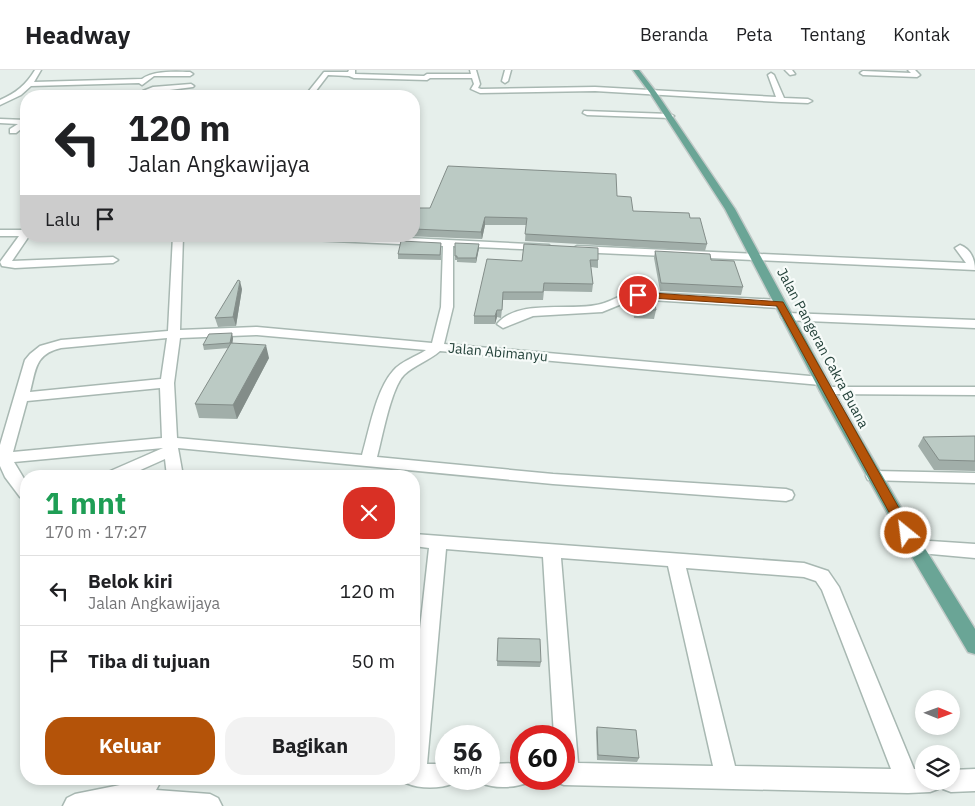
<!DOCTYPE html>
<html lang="id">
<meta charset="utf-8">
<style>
:root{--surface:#fff;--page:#f2f2f2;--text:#202124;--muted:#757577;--line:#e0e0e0;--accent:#b45309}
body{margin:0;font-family:"IBM Plex Sans",sans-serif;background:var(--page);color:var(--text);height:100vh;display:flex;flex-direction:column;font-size:19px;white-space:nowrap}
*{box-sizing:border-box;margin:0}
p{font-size:16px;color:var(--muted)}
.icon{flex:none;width:28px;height:28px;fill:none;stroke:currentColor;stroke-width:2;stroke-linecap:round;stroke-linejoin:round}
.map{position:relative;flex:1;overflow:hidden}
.sheet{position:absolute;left:20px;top:400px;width:400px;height:315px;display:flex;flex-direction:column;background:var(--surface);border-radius:20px;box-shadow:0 2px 8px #0003}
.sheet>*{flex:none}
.top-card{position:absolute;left:20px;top:20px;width:400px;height:152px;border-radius:20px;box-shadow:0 2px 8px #0003;background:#fff;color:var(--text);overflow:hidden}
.needle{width:32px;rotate:91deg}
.buttons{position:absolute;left:915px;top:620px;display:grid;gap:10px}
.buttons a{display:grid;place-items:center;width:45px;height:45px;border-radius:50%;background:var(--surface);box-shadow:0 2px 8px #0003;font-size:25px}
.speed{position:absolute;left:435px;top:655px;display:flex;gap:10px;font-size:25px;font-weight:700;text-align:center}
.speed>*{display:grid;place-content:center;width:65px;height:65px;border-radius:50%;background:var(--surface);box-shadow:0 2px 8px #0003;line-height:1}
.speed small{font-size:12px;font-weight:400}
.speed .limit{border:8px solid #d22;background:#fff;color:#111}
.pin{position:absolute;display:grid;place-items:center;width:42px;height:42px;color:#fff;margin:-21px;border:2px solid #fff;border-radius:50%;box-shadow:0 1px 5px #0007}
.me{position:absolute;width:55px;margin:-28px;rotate:331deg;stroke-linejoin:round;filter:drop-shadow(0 0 4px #0008)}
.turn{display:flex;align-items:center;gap:18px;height:105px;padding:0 25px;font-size:22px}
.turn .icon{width:65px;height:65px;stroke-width:2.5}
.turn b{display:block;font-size:35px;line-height:42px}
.then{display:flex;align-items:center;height:48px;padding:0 25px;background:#0003;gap:10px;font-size:19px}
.round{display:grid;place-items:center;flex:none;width:52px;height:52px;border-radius:20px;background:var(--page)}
.overview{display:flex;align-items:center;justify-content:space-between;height:85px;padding:0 25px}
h1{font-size:30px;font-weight:700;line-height:38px;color:#1e9e55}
.primary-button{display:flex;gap:10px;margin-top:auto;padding:10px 25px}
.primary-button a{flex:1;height:58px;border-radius:20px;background:var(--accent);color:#fff;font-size:20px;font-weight:700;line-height:58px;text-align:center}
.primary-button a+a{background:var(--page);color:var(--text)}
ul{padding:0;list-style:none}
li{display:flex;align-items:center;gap:15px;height:70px;padding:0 25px;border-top:1px solid var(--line)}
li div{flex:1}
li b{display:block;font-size:19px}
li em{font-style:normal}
header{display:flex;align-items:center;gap:30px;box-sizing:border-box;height:70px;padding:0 25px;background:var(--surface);border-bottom:1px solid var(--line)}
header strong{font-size:24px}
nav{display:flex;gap:28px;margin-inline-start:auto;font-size:18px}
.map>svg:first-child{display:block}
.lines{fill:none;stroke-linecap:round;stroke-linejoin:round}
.minor-casing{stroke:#a8b8b2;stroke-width:3}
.primary-casing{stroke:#c2cac8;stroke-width:3}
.minor{fill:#fff;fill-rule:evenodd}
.primary{fill:#6aa596;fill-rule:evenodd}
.wall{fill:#a1aea9}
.shaded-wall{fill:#838d89}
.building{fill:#bbcac4;stroke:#838d89}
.route{fill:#b45309;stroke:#753606}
.labels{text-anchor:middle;stroke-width:4.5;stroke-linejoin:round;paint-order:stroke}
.street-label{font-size:14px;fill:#24423a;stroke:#f7fbf9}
</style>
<header>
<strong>Headway</strong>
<nav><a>Beranda</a><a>Peta</a><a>Tentang</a><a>Kontak</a></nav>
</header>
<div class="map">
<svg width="975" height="736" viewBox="0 0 975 736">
<rect width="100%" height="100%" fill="#e6efeb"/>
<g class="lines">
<defs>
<path id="minor" d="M35,0H41L34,12L142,9C154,0 175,2 190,2L193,4L190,6H154L142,15L139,13L31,16L21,25L0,35V30C16,23 26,15 35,0Z
M349,0H355V4L424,6L427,4H471L470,0H476L480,14L478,18L481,19L595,17L776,27L768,5L771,3L774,5L784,28L808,29L812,31L808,33L781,32L595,21L480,23L471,19L474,14L472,8H430L427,10L354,8L349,6L328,5L312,26H214L217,24L308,22L324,2H348Z
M505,0H511L508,11L505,13L502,11Z
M785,0H792L795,4L790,5Z
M908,0H915L920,5L917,7L863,5L860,3L863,1L911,3Z
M191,14L194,16L193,17L146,23L143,21L153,17Z
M584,41L670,44L674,46L670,48L587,45L583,43Z
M0,49L26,50V55L16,63H10V59L18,54L0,53Z
M0,160H26V166H29L12,191L113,187L118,190L113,193L15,198L2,196L0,192L19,166H0Z
M173,166H183L180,260L257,257L432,273L441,237L443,176L289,169L284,166H367L549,175L550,177L549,179L545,180L453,176V237L444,274L821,307L828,311L821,315L440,281C429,291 414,295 404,305C391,318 382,368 377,387L553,404L786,419L792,421L794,425L792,429L786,431L553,414L178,378L183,406H167L165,389L127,406H106L108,402L163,378L14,392L26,412V429L20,427L5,407L0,396V375L25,290L30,284L40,276L61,270L168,261ZM257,265L426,280C416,287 401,291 393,301C376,320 369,361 362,385L177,368L174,313L180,268ZM167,268L161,309L30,322C36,299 35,284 61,278ZM160,318L162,368L13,382L27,331Z
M960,175C971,179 975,190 975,200L577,182L572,179L577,176L966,193L955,178Z
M633,222L780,230L786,234L780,238L634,229L602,242L533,246L503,258L497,254C518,228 572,242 601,234C612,231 622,224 633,222Z
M787,243L975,250V258L783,250L781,247L783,244Z
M827,317H975V325L822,324L820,321Z
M874,401L975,403V413L868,410L866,406L868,402Z
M414,464L804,493L828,501L839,517L914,699H924V711H951V700L975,699V721L951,722L943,719L940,713L938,719L930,722L908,723L564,715L556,712L555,709H564V666H554L543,487L446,479L427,694H446V709H456L454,713C440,719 420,719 406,713L404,709H414V613L429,478L414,476ZM561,488L668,496L713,696L578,693ZM686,498L804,507L816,511L822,520L891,699L735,696Z
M915,470L975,474V488L909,482L906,477L909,472Z
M521,693V709H530L529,712C515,718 495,719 481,713L479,709H489V694Z
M134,709H162L156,720L210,724L218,728L222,736H63L67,728L75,724L130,713Z"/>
<path id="primary" d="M633,0H639L656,22L735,139L838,329L921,472L975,559V584L968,582L909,482L824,329L725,139L650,23Z"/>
</defs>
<use href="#minor" class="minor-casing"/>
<use href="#primary" class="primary-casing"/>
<use href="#minor" class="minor"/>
<use href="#primary" class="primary"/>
</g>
<path class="wall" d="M617,126L633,141L690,148L707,174L705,181L525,171L526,155H485L482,169L405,166H414V138H430Z
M441,173V190L398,189V184Z
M455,173L479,178L476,193L457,192V190H455Z
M524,174L598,190V198L591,197L593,214L592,222L544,221L543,230H503L501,248L497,247L495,254H474V246L522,191Z
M655,181L711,190L743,217L741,225L660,221L654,188Z
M242,219L236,256L218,257L215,248Z
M634,223L656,240L654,249L634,248L632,232Z
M233,268L232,273L269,288L237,349L199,348L195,334L229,278L204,280L203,275Z
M975,366V401L934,400L918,376L923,367Z
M498,568L541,592L540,597L497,596Z
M597,657L639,688L637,692L597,690L596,662Z"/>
<path class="shaded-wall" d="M485,147V155L482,169L481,162Z
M479,174V178L476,193V188Z
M240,211L242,219L236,256L233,247Z
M497,240V247L495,254V246Z
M232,263L233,268L232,277L230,273Z
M266,275L269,288L237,349L233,335Z"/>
<path class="building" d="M448,96L616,104L617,126L631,127L633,141L689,143L690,148H700L707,174L525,164L527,148L485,147L481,162L414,159V138H430Z
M401,171L441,173L440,185L398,184Z
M455,173L479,174L476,188H457V186H455Z
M524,174L598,178V190H590L593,214L544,213L543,222H503L502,240H497L495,246H474L487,189L522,191Z
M655,181L710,184L711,190L734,191L743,217L661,213Z
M238,210L240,211L233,247L215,248Z
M634,223H653L656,240L636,239Z
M232,263L230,273L203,275L209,264Z
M231,273L266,275L233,335L195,334Z
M975,366V391L939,390L923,367Z
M498,568L540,569L541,592L497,591Z
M597,657L636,660L639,688L598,685Z"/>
<path class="route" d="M638,222L783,232L913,463L911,466H902L777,236L635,227L633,225Z"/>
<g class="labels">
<g class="street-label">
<text transform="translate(823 278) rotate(62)" y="5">Jalan Pangeran Cakra Buana</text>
<text transform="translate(498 282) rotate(5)" y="5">Jalan Abimanyu</text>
</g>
</g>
</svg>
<div class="buttons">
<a><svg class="needle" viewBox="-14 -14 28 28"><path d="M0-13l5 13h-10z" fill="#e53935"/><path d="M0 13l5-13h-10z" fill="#757577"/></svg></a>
<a><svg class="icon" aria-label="layers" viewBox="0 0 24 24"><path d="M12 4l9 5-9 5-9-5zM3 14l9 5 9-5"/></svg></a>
</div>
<div class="speed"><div>56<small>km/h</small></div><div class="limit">60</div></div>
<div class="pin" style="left:638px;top:225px;background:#d93025"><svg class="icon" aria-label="arrive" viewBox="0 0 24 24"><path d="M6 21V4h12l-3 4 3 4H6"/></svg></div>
<svg class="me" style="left:906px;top:463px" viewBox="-20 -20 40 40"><circle r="17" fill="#b45309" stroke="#fff" stroke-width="3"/><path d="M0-11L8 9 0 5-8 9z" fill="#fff"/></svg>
<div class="top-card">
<div class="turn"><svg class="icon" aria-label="left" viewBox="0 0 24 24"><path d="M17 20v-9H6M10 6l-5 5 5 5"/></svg><div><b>120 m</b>Jalan Angkawijaya</div></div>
<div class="then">Lalu<svg class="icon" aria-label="arrive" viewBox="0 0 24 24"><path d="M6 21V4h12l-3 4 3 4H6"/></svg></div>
</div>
<section class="sheet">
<div class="overview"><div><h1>1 mnt</h1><p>170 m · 17:27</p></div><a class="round" style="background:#d93025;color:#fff"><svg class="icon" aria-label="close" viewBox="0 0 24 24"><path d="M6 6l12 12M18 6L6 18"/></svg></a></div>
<ul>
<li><svg class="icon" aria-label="left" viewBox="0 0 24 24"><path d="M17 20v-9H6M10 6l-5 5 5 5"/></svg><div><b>Belok kiri</b><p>Jalan Angkawijaya</p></div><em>120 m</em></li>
<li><svg class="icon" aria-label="arrive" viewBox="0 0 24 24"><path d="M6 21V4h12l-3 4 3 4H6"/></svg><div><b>Tiba di tujuan</b></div><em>50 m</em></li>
</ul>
<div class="primary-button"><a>Keluar</a><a>Bagikan</a></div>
</section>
</div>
